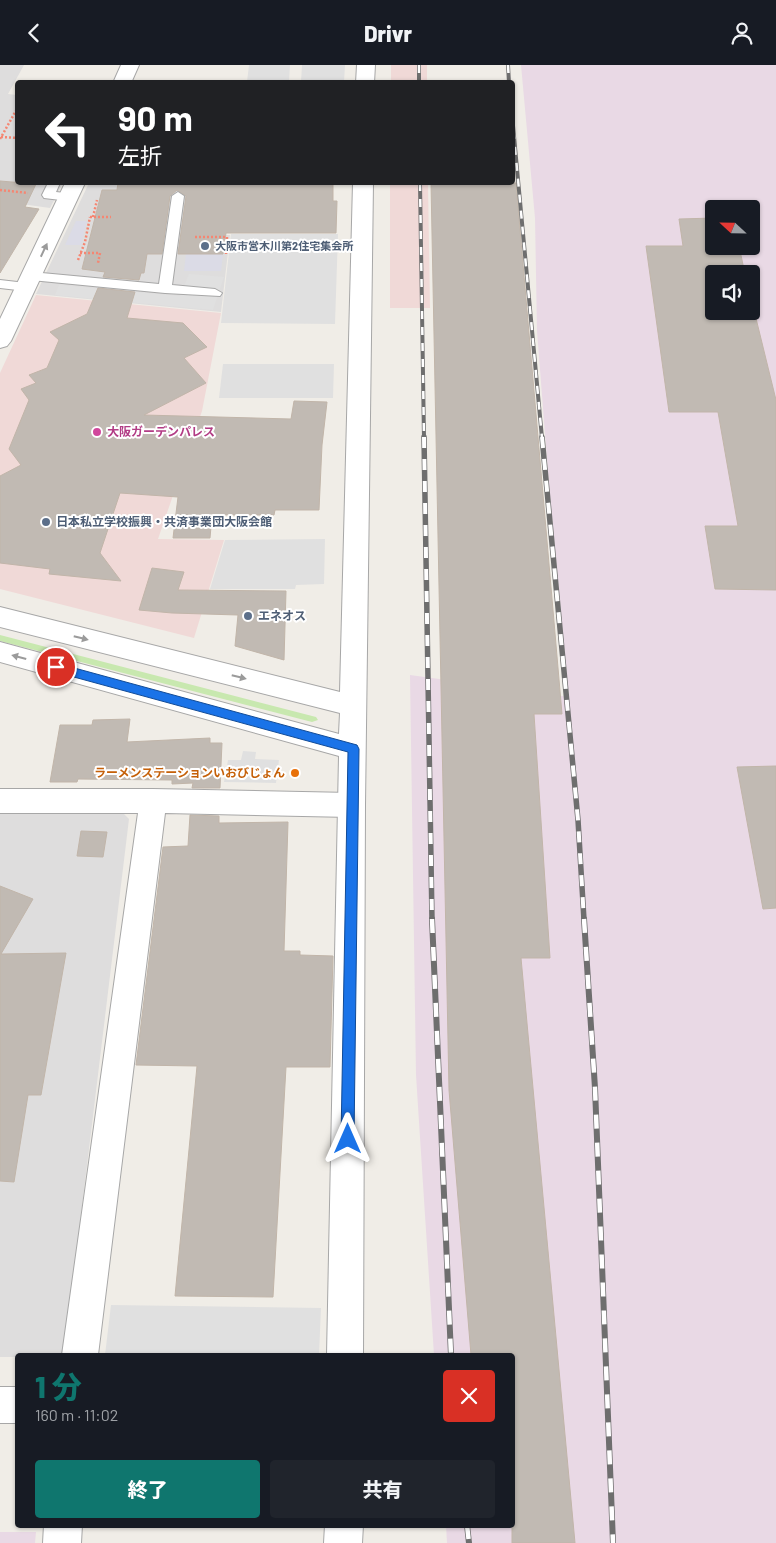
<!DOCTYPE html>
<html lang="ja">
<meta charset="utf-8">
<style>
:root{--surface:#171b24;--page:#20242c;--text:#f1f3f6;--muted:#9ea1a6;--accent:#0f766e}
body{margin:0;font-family:Barlow,"Noto Sans JP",sans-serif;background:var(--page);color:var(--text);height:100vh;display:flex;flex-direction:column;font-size:19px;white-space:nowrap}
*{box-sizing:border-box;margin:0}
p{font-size:16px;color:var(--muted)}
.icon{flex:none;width:28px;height:28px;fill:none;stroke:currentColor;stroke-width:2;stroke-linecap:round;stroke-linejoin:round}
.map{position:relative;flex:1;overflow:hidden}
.panel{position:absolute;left:15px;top:1288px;width:500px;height:175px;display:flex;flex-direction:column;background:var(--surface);border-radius:5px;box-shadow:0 1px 4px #0004}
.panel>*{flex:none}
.top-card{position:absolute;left:15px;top:15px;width:500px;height:105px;border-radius:5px;box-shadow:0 1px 4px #0004;background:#202124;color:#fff;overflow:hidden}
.needle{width:32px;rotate:292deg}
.buttons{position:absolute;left:705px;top:135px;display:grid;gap:10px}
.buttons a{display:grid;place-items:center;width:55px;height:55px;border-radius:5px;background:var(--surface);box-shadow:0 1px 4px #0004;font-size:25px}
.pin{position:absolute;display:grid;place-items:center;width:42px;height:42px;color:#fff;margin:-21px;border:2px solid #fff;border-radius:50%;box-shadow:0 1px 5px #0007}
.me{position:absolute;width:55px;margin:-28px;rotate:0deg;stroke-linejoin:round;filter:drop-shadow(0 0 4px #0008)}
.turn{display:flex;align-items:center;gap:18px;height:105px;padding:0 20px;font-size:22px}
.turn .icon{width:65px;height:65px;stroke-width:2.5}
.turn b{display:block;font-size:35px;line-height:42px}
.round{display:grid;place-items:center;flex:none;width:52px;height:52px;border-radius:5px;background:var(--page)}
.summary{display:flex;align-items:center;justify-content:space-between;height:85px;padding:0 20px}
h1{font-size:30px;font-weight:800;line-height:38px;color:var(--accent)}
.action{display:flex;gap:10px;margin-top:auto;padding:10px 20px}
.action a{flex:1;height:58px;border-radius:5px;background:var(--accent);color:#fff;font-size:20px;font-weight:800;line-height:58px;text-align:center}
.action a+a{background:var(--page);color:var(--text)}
header{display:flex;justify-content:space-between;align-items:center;height:65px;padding:0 20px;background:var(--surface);font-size:22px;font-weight:800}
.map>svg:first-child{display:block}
.residential{fill:#dedddd}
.commercial{fill:#f0d9d7}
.industrial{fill:#e9d9e5;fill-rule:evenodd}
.grass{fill:#c8e8af}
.parking{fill:#e0e0e0}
.plaza{fill:#dbdbe6}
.building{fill:#c1bab3;stroke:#c1b5a9}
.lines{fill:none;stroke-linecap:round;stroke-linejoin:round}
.service-casing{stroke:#a7a7a7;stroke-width:2}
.minor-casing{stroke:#a7a7a7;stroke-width:2}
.tertiary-casing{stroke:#a7a7a7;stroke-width:2}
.path{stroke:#f58672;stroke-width:2.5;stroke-dasharray:2 2;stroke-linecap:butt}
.service{fill:#fff;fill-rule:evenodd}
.minor{fill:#fff;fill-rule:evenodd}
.tertiary{fill:#fff;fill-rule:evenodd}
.rail-far2-casing{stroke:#6e6e6e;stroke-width:4}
.rail-far1-casing{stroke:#6e6e6e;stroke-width:5.5}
.rail-casing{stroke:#6e6e6e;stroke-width:6}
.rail-far2{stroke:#fff;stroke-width:2.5;stroke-dasharray:8;stroke-linecap:butt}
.rail-far1{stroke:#fff;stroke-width:4;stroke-dasharray:11;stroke-linecap:butt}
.rail{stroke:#fff;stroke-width:4.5;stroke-dasharray:14;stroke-linecap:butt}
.oneway{fill:#9b9b9b}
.route{fill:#1a73e8;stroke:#114b97}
.service-dot{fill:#5c6f8a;stroke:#fff;stroke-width:2}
.hotel-dot{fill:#d1479c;stroke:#fff;stroke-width:2}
.food-dot{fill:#e8710a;stroke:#fff;stroke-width:2}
.labels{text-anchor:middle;stroke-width:4;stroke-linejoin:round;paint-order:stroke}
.far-service-label{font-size:11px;font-weight:bold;fill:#4e5e75;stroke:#fff;text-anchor:start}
.hotel-label{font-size:12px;font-weight:bold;fill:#b23c85;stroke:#fff;text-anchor:start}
.service-label{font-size:12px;font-weight:bold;fill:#4e5e75;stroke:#fff;text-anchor:start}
.food-label{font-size:12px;font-weight:bold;fill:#c56008;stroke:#fff;text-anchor:end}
</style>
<header><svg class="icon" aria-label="back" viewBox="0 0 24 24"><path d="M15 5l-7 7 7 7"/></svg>Drivr<svg class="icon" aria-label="person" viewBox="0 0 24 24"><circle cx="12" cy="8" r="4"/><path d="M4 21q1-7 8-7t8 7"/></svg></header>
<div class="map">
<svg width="776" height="1478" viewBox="0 0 776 1478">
<rect width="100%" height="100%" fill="#f0ede7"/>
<path class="residential" d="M0,0H24L8,29L17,30L18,118H63L50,143L0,136Z
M89,118H192L183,170H230L221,247L36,229Z
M117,742L129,754L64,1290H18L17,1292H0V743Z"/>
<path class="commercial" d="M391,0H427V17H391Z
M390,118H428L430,243H390Z
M36,230L221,248L202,346L158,474L224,475L194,573L0,524V308Z"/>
<path class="industrial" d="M521,0H776V1478H447L446,1460H512V1290H434L416,1010L410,610L569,632L549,420L537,266L535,153ZM714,144H751V181H714ZM714,209H751V246H714Z
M0,1467H36L35,1478H0Z"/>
<path class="grass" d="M0,570L316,652L318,655L312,657L0,576Z"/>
<path class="parking" d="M249,0H290L289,17H247Z
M302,0H345L344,17H301Z
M231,169H338L335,259L221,258Z
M189,209L224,212L213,245L55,230L59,220L180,231Z
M223,299H334L333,333H219Z
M325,474L324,519L296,520L295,524H210L225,475Z
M243,686L256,687L255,694L279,695L276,718L224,717L228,695H241Z
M111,1240L321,1243L319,1290H105Z"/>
<path class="plaza" d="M76,156H87L81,180H65Z
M186,189H223L221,206H184Z"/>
<path class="building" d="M0,116L36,119L25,142L39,144L0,208Z
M118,118H333V136H337L336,168H226L223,189H178L186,131L177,125L170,131L162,189H147L144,208H141L139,215L103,212L105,207L82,204L102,125H117Z
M431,118H516L562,649H534L550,893H521L575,1478H512V1290H471L449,1025Z
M714,153V181H739L745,209H714V246H751V233L776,335V525L715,524L705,461H738L718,347H669L646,181H683L679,154Z
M98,223L135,227L127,253L183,258L207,282L184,293L206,318L144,350L291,354L294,336L327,337L322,380L319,445H275L274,450H212L210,473H173L178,432L120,428L100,488L121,516L49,509L50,504L0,498V411L21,400L9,384L29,335L21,324L36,318L29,310L47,303L59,275L50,267L87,249Z
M152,503L184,507L178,525L286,526L284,595L235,581L238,550L172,548L139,545Z
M130,654L127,677L210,673V678H222L220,723H192L193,718L172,719V715L78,714L77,717H50L60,660H92L93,655Z
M776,701V843L763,844L737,702Z
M190,750L219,751V758L288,757L284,886H300V890L333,891L330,1002H286L273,1232L175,1231L197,1001L136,1000L163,782L188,781Z
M81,766L107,767L103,792L77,791Z
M0,821L33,834L1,889L66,888L41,1030H28L14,1117L0,1116Z"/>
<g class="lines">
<defs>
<path id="service" d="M48,118H60L56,127L73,129L75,132L69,136L44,133L42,130Z
M178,127L184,131L172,220L215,224L222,228L220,231L165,228L31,215L25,211L31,207L159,219L172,131Z
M0,215L26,218L33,222L26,226L0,223Z"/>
<path id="minor" d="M121,0H139L131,18H113Z
M65,118H85L11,276L7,281L0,283V254Z
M0,724H153L351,728L361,732L365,740L361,748L351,752L165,748L98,1290H62L138,748H0Z
M0,1322H18V1358H0Z
M44,1460H82L81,1478H43Z"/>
<path id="tertiary" d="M357,0H375L374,18H356Z
M353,118H373L365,740L363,1290H327L339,691L0,597V577L339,669L340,648L0,562V542L340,627Z
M325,1460H363L362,1478H324Z"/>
</defs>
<use href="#service" class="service-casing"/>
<use href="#minor" class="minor-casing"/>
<use href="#tertiary" class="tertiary-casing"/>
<path class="path" d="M1,72L18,73
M0,74L18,42
M0,125L28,128
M90,152H111
M93,152L97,135
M195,172H227L226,189
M80,188H100L98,198
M78,195L85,177L90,152"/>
<use href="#service" class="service"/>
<use href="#minor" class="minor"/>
<use href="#tertiary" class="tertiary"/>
<defs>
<path id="rail-far2" d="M419,0V18
M508,0L509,18
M512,50L542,373
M420,118L424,373"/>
<path id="rail-far1" d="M424,372L432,855
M542,372L578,755L584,855"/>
<path id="rail" d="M432,854L451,1290
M584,854L595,1023L613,1478
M467,1460L469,1478"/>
</defs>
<use href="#rail-far2" class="rail-far2-casing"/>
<use href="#rail-far1" class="rail-far1-casing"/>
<use href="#rail" class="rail-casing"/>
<use href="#rail-far2" class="rail-far2"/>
<use href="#rail-far1" class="rail-far1"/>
<use href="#rail" class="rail"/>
</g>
<defs><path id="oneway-solid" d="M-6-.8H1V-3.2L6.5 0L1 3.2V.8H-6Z" transform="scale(1.25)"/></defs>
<g class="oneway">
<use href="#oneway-solid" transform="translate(44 185) rotate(-65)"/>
<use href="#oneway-solid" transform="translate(81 573) rotate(14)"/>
<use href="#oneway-solid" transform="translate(19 592) rotate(-165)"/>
<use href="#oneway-solid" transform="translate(239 612) rotate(14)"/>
</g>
<path class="route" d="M56,598L357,680L359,684L354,1074L352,1079L348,1081L343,1079L341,1074L348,687L52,606L50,602Z"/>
<g class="service-dot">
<circle cx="205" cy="181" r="5"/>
<circle cx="46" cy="457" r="5"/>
<circle cx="248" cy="551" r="5"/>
</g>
<circle class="hotel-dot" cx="97" cy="367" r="5"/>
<circle class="food-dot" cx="295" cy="708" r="5"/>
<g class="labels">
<g class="far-service-label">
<text x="215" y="185">大阪市営木川第2住宅集会所</text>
</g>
<g class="hotel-label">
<text x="107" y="371">大阪ガーデンパレス</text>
</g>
<g class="service-label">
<text x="56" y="461">日本私立学校振興・共済事業団大阪会館</text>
<text x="258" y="555">エネオス</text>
</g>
<g class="food-label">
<text x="285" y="712">ラーメンステーションいおびじょん</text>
</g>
</g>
</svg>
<div class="buttons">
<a><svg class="needle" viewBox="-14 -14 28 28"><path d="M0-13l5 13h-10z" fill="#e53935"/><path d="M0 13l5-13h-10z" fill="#9ea1a6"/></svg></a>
<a><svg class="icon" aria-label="sound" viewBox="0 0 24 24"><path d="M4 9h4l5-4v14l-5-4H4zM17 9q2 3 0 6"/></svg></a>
</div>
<div class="pin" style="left:56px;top:602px;background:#d93025"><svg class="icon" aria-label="arrive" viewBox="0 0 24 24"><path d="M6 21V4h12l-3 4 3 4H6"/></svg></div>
<svg class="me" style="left:348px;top:1074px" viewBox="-20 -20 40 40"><path d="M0-17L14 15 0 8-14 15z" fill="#1a73e8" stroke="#fff" stroke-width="4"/></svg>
<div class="top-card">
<div class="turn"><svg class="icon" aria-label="left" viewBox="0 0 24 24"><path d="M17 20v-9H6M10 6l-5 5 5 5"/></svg><div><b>90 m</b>左折</div></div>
</div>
<section class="panel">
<div class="summary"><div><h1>1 分</h1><p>160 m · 11:02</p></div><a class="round" style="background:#d93025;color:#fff"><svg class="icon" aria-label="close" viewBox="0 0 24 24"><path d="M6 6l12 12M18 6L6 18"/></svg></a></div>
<div class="action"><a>終了</a><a>共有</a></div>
</section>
</div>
